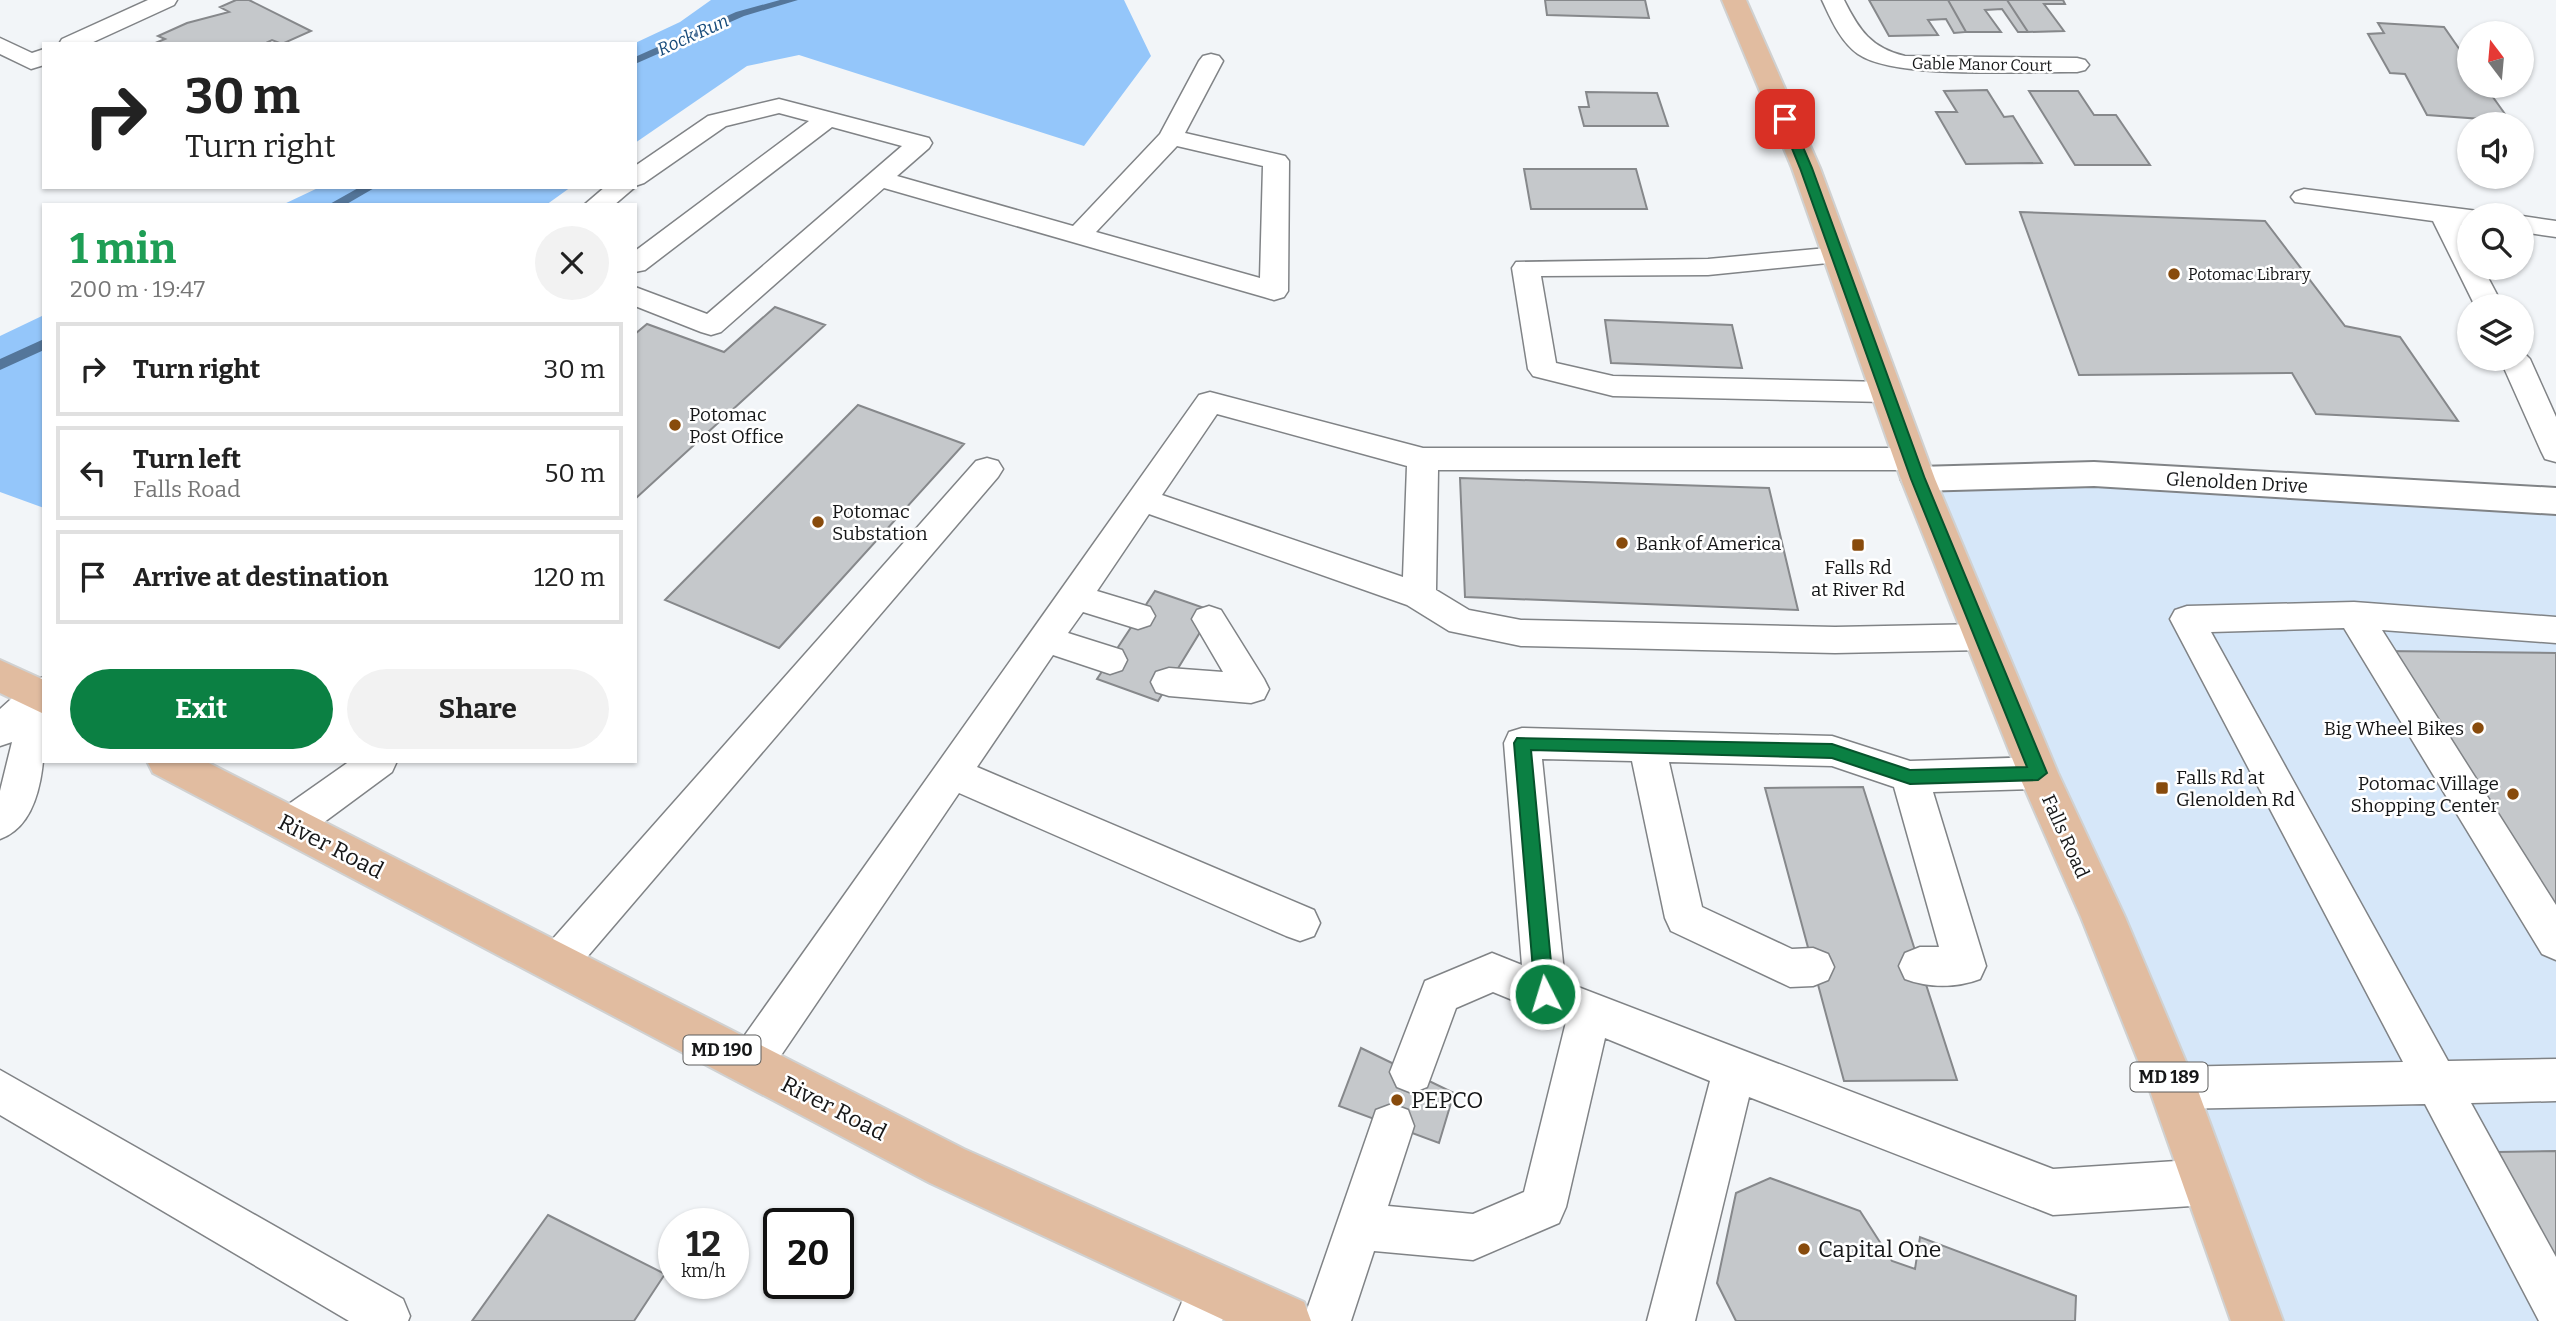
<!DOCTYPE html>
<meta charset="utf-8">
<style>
:root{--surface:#fff;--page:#f2f2f2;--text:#222;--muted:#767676;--line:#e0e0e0;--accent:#0b8043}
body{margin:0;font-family:Bitter,serif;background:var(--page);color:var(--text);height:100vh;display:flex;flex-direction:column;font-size:26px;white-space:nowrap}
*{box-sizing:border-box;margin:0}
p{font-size:23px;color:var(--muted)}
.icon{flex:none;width:38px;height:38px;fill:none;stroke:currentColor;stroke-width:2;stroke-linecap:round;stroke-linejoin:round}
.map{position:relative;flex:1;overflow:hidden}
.sheet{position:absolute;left:42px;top:203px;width:595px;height:560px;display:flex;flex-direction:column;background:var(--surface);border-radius:0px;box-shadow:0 2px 5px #0004}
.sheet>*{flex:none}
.hud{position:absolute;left:42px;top:42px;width:595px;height:147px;border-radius:0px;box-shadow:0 2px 5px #0004;background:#fff;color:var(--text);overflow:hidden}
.needle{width:46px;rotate:344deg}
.fabs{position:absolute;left:2457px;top:21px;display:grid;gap:14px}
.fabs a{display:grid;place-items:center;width:77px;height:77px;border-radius:50%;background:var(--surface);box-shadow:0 2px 5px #0004;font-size:35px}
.speed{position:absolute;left:658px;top:1208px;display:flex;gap:14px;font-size:35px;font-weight:700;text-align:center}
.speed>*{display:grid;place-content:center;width:91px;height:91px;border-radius:50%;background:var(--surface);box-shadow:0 2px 5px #0004;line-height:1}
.speed small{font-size:18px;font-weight:400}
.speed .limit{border:4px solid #111;border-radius:10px;background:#fff;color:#111}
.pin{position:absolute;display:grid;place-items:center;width:60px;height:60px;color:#fff;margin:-30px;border-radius:14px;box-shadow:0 4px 10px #0006}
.me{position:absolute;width:77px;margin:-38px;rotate:355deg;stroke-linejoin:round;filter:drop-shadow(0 0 5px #0008)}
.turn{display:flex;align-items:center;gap:24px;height:147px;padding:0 28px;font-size:32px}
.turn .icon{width:91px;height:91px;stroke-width:2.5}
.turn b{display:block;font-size:49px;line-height:60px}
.round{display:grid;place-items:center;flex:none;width:74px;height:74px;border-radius:37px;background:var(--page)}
.summary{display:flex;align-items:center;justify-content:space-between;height:119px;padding:0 28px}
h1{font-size:42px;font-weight:700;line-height:52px;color:#1e9e55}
.primary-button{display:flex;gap:14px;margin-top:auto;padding:14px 28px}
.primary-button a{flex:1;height:80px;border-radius:42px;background:var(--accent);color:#fff;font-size:28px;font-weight:700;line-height:80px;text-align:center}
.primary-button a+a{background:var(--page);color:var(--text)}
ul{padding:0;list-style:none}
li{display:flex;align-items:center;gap:21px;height:94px;margin:0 14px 10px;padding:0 14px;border:4px solid var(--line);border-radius:0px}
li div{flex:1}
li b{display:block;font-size:26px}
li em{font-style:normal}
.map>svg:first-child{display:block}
.green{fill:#d6e7f9}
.forest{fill:#94c6fa}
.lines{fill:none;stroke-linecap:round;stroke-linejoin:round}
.stream{fill:#54769a;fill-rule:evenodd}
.building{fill:#c5c8cb;stroke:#86888b;stroke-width:2}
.service-casing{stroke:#808386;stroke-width:3}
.tertiary-casing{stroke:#808386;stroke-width:4}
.primary-casing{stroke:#d0d1d1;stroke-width:4}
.service{fill:#fff;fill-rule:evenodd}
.tertiary{fill:#fff;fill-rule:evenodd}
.primary{fill:#e1bca0;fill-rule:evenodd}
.route{fill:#0b8043;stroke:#07532c;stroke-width:2}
.poi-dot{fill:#884b0c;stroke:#fff;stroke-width:2.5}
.labels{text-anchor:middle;stroke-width:5;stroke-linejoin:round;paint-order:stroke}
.far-street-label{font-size:16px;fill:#161718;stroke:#fff}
.far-poi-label{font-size:16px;fill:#161718;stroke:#fff;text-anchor:start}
.far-water-label{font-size:18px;font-style:italic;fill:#184c7b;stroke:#fff}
.shield{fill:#fff;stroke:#5c5d5d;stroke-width:2}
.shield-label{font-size:18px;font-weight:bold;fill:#161718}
.poi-label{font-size:19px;fill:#161718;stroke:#fff;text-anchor:start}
.street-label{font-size:19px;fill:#161718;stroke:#fff}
.near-street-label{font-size:23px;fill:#161718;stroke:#fff}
.near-poi-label{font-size:23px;fill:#161718;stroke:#fff;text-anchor:start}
</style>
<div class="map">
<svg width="2556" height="1321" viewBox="0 0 2556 1321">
<rect width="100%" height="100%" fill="#f2f5f8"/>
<path class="green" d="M1918,479L2556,501V1321H2257Z"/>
<path class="forest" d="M711,0H1124L1151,56L1084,146L799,55L747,66L635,143L633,44L680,22Z
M320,187H571L546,205H282Z
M44,315V508L0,492V336Z"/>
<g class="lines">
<path class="stream" d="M780,0H798L744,16L635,64V57L736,12Z
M360,187H376L345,205H328Z
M44,339V350L0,370V359Z"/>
</g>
<path class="building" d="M236,0H249L311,31L282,44L272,40L264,44H153L165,39L158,36L187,23L229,12L220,7Z
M1545,0H1645L1649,18L1547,15Z
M1869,0H1948L1966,32L1954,33L1946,19L1928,20L1938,35L1889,36Z
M1948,0H2007L2028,32H2018L2002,9L1985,10L2001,32H1966Z
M2007,0H2063L2065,4H2044L2064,31L2028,32Z
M2378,23L2444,27L2469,63V86H2485L2510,121L2427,115L2405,74L2390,73L2368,34L2384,33Z
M1987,90L2004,117L2013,116L2042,163L1966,164L1936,112H1957L1944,91Z
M2029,91H2078L2094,115H2116L2150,165H2075Z
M1586,92L1657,93L1668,126H1584L1579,107H1589Z
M1524,169H1636L1647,209H1531Z
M2020,212L2265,221L2345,326L2400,337L2458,421L2316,414L2292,373L2079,375Z
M775,307L825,325L635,499V334L647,324L724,352Z
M1605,320L1732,325L1742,368L1611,363Z
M858,405L964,444L779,648L665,600Z
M1460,478L1769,488L1798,610L1465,597Z
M1155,591L1213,611L1158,701L1097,679Z
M2383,651L2556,653V935Z
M1863,787L1920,966L1957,1080L1844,1081L1765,788Z
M1361,1048L1454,1093L1439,1143L1339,1106Z
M2556,1151V1259L2498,1152Z
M1770,1178L1860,1211L1892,1261L1915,1269L1920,1237L2076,1296L2075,1321H1736L1717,1283L1736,1193Z
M548,1215L665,1274L634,1321H472Z"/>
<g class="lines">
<defs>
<path id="service" d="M148,0H177L174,5L89,44H59L62,39Z
M1822,0H1844C1859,30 1871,48 1905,56L2077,58L2085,60L2089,65L2085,70L2077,72C2026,71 1896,80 1858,54C1840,41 1831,19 1822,0Z
M0,38L32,53L44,49V65L31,69L0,54Z
M1211,54L1219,56L1223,61L1185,133L1285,156L1289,161L1288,291L1284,297L1274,300L1264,297L884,188L721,332L711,335L701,332L635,306V287L707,314L902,146L832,127L645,270L635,272V251L809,121L779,113L726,126L644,183L635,186V166L708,116L779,99L929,138L932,143L929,148L897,176L1073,226L1160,134L1199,61L1203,56ZM1177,146L1263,166L1260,278L1096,232Z
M605,187H635L614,205H584Z
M2304,189L2478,211L2481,215H2469V225L2461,224L2469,240V268H2483L2503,306H2475L2433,221L2295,202L2291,197L2295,192Z
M2522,216L2556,221V237L2522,232Z
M1838,247L1848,249L1851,255L1848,261L1708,275L1541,276L1556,363L1613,376L1886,382L1896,385L1901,392L1896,399L1886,402L1613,396L1533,376L1528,369L1512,268L1516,262L1708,259Z
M2522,351L2530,359L2556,417V462L2545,459L2541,451L2500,359H2522Z
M1210,392L1423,448H1910L1921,451L1926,459L1921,467L1910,470H1438L1436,590L1469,610L1521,620L1835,627L1983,624L1995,628L2000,637L1995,646L1983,650L1835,653L1521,646L1449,631L1407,605L1149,514L1097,591L1150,607L1155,616L1150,625L1138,629L1083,612L1068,633L1122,650L1127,660L1122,670L1110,674L1053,655L977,767L1314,910L1320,923L1314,936L1300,941L1286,936L959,793L765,1079L750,1085L735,1079L729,1064L735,1049L1199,395ZM1217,414L1407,466L1403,577L1162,495Z
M987,458L998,461L1003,469L998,477L570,977L556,983L542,977L535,964L542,951L976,461Z
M2354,602L2556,617V643L2382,630L2556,905V960L2542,954L2344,628L2211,632L2448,1061L2556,1059V1101L2471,1103L2556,1257V1321H2539L2425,1104L2173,1109L2158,1103L2151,1088L2158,1073L2173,1067L2403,1062L2170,619L2175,610L2187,606Z
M1209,606L1221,610L1264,679L1269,689L1264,699L1251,703L1169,696L1156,692L1151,682L1156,672L1169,668L1223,672L1192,619L1197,610Z
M44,677C44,723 54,820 0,839V791L12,742L0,746V709L31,681Z
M1522,728L1832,736L1910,761L2038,757L2051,762L2057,773L2051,784L2038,789L1933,792L1986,966L1980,979C1957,988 1928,988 1905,979L1899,966L1905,953L1920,947H1939L1894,787L1832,766L1669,762L1702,907L1792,949L1813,948L1828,954L1834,967L1828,980L1813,986L1790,987L1671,931L1665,918L1632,761L1542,759L1565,982L2053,1169L2207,1159L2223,1166L2230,1182L2223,1198L2207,1205L2053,1215L1749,1097L1695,1321H1647L1710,1081L1605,1038L1566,1207L1559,1223L1473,1260L1374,1251L1351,1321H1303L1376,1110L1392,1104L1408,1110L1414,1126L1388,1206L1473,1214L1524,1192L1566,1022L1493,992L1456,1008L1427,1087L1412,1093L1397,1087L1390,1072L1425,981L1492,953L1522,965L1504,743L1509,732Z
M350,761H397L392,772L304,837L290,841L276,837L271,825L276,813Z
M0,1070L403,1299L410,1316L408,1321H349L0,1115Z
M1212,1264L1229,1271L1236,1288L1222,1321H1174L1195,1271Z"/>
<path id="tertiary" d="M2094,462L2556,488V514L2094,486L1918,491L1906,488L1901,479L1906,470L1918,467Z"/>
<path id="primary" d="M1722,0H1746L1820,168L1935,479L2058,773L2125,917L2197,1088L2283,1321H2231L2149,1088L2081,917L2018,773L1901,479L1792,168Z
M0,660L44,680V714L0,693Z
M147,761H205L964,1149L1304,1302L1311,1321H1226L930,1183L153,773Z"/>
</defs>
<use href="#service" class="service-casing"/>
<use href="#tertiary" class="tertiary-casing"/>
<use href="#primary" class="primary-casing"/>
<use href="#service" class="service"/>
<use href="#tertiary" class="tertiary"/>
<use href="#primary" class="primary"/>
</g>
<path class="route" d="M1785,116L1791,119L1812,168L1925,479L2047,773L2038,780L1910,784L1832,758L1531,750L1554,994L1551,1000L1545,1003L1538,1000L1535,994L1514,743L1517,738L1832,744L1910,770L2027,767L1911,479L1800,168L1780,119Z"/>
<g class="poi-dot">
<circle cx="2174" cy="274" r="7"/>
<circle cx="675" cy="425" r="7"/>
<circle cx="818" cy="522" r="7"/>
<circle cx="1622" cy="543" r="7"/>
<rect x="1851" y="538" width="14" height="14" rx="3.5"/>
<circle cx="2478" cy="728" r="7"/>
<rect x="2155" y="781" width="14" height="14" rx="3.5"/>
<circle cx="2513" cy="794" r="7"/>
<circle cx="1397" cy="1100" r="7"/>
<circle cx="1804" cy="1249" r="7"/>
</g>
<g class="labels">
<g class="far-street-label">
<text transform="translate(1982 64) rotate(1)" y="6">Gable Manor Court</text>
</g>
<g class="far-poi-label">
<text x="2188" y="280">Potomac Library</text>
</g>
<g class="far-water-label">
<text transform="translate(693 35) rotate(-24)" y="6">Rock Run</text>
</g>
<g class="shield">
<rect x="683.5" y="1035.5" width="77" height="29" rx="5"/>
<rect x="2130.5" y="1062.5" width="77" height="29" rx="5"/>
</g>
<g class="shield-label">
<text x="722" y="1056">MD 190</text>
<text x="2169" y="1083">MD 189</text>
</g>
<g class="poi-label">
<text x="689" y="421">Potomac<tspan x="689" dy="22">Post Office</tspan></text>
<text x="832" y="518">Potomac<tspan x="832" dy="22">Substation</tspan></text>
<text x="1636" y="550">Bank of America</text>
<text x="1858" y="574" text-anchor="middle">Falls Rd<tspan x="1858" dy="22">at River Rd</tspan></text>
<text x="2464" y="735" text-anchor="end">Big Wheel Bikes</text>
<text x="2176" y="784">Falls Rd at<tspan x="2176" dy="22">Glenolden Rd</tspan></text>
<text x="2499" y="790" text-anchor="end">Potomac Village<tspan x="2499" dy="22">Shopping Center</tspan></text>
</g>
<g class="street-label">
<text transform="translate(2237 482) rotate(3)" y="7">Glenolden Drive</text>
<text transform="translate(2066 836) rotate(66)" y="7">Falls Road</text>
</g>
<g class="near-street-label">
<text transform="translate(331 846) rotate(27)" y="8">River Road</text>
<text transform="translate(834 1108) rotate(27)" y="8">River Road</text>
</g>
<g class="near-poi-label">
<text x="1411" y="1108">PEPCO</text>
<text x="1818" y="1257">Capital One</text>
</g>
</g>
</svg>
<div class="fabs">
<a><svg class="needle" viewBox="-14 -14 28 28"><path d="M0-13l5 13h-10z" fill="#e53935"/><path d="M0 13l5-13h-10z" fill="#767676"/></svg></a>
<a><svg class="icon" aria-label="sound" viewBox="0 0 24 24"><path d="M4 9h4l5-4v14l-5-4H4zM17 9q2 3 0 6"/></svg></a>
<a><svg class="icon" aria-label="search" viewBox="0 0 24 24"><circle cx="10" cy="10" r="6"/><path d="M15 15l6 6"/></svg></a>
<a><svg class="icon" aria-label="layers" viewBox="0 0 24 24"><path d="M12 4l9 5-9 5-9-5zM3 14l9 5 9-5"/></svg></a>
</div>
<div class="speed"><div>12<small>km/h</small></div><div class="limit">20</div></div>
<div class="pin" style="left:1785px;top:119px;background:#d93025"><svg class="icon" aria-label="arrive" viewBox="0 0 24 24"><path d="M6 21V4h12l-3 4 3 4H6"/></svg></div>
<svg class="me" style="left:1545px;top:994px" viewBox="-20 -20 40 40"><circle r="17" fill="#0b8043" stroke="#fff" stroke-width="3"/><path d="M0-11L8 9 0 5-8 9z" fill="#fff"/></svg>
<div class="hud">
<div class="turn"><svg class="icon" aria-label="right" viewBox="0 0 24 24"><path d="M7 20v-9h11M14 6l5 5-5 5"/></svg><div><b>30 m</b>Turn right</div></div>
</div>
<section class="sheet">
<div class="summary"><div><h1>1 min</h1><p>200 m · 19:47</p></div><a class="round"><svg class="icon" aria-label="close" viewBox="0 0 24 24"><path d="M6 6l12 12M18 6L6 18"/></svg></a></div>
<ul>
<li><svg class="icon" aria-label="right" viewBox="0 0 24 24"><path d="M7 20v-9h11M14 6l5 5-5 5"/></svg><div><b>Turn right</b></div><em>30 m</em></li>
<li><svg class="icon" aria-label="left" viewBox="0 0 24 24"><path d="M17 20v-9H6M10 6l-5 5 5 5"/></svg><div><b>Turn left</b><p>Falls Road</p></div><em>50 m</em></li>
<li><svg class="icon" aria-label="arrive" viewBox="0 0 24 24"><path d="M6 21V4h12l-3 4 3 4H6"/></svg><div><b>Arrive at destination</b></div><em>120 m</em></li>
</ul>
<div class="primary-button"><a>Exit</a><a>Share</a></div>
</section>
</div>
